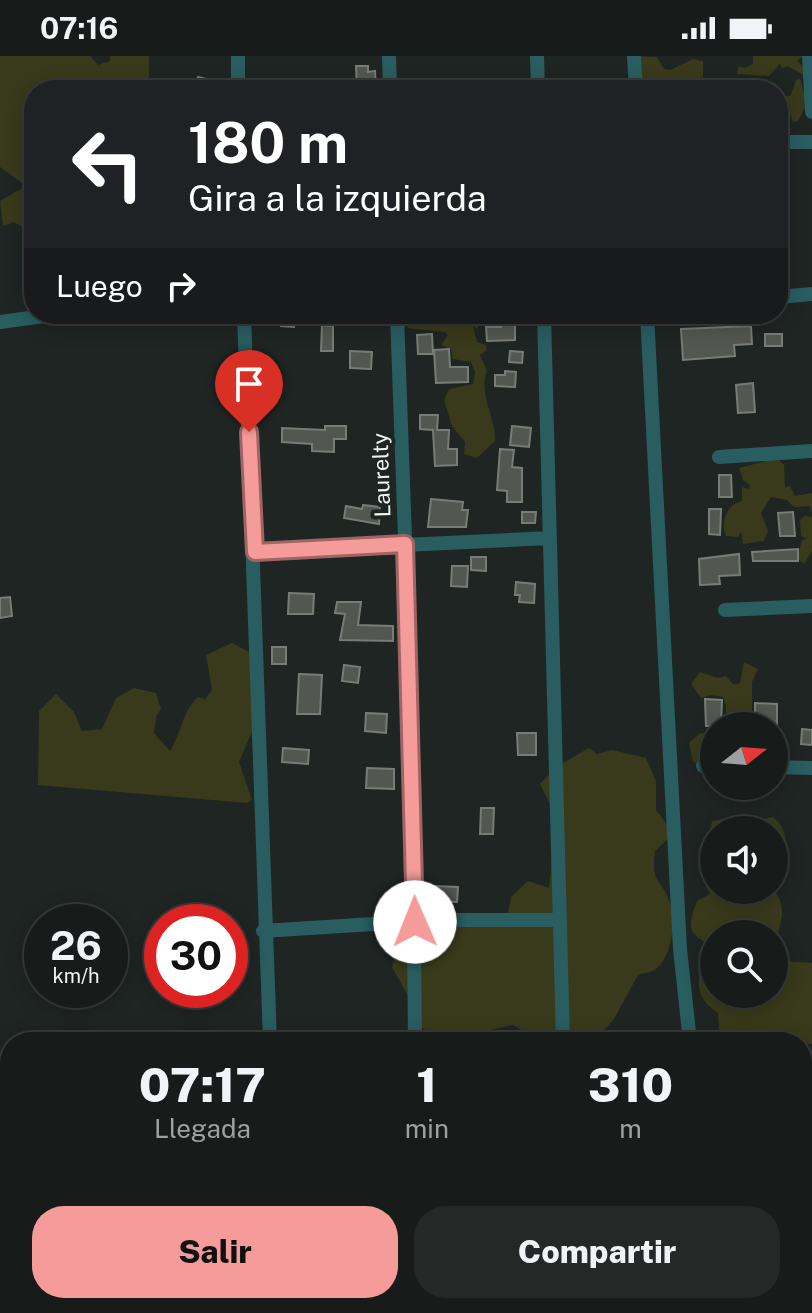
<!DOCTYPE html>
<html lang="es">
<style>
:root{--surface:#171c1a;--page:#242927;--text:#f1f3f6;--muted:#9ea1a2;--line:#363a39;--accent:#f59b99}
body{margin:0;font-family:"Public Sans",sans-serif;background:var(--page);color:var(--text);height:100vh;display:flex;flex-direction:column;font-size:30px;white-space:nowrap}
*{box-sizing:border-box;margin:0}
p{font-size:26px;color:var(--muted)}
.icon{flex:none;width:44px;height:44px;fill:none;stroke:currentColor;stroke-width:2;stroke-linecap:round;stroke-linejoin:round}
.map{position:relative;flex:1;overflow:hidden}
.side{position:absolute;left:0px;top:976px;width:812px;height:282px;display:flex;flex-direction:column;background:var(--surface);border-radius:32px 32px 0 0;box-shadow:0 4px 20px #0003,0 0 0 2px var(--line)}
.side>*{flex:none}
.top-card{position:absolute;left:24px;top:24px;width:764px;height:244px;border-radius:32px;box-shadow:0 4px 20px #0003,0 0 0 2px var(--line);background:#202124;color:#fff;overflow:hidden}
.needle{width:52px;rotate:73deg}
.fabs{position:absolute;left:700px;top:656px;display:grid;gap:16px}
.fabs a{display:grid;place-items:center;width:88px;height:88px;border-radius:50%;background:var(--surface);box-shadow:0 4px 20px #0003,0 0 0 2px var(--line);font-size:40px}
.speed{position:absolute;left:24px;top:848px;display:flex;gap:16px;font-size:40px;font-weight:700;text-align:center}
.speed>*{display:grid;place-content:center;width:104px;height:104px;border-radius:50%;background:var(--surface);box-shadow:0 4px 20px #0003,0 0 0 2px var(--line);line-height:1}
.speed small{font-size:20px;font-weight:400}
.speed .limit{border:12px solid #d22;background:#fff;color:#111}
.pin{position:absolute;display:grid;place-items:center;width:68px;height:68px;color:#fff;margin:-82px -34px;border-radius:50% 50% 50% 0;rotate:-45deg;box-shadow:0 0 8px #0007}
.pin .icon{rotate:45deg}
.me{position:absolute;width:88px;margin:-44px;rotate:359deg;stroke-linejoin:round;filter:drop-shadow(0 0 6px #0008)}
.turn{display:flex;align-items:center;gap:28px;height:168px;padding:0 32px;font-size:36px}
.turn .icon{width:104px;height:104px;stroke-width:2.5}
.turn b{display:block;font-size:56px;line-height:68px}
.then{display:flex;align-items:center;height:76px;padding:0 32px;background:#0003;gap:16px;font-size:30px}
.eta{display:flex;justify-content:space-evenly;align-items:center;height:136px;text-align:center}
.eta b{font-size:48px;font-weight:800;line-height:56px}
.button{display:flex;gap:16px;margin-top:auto;padding:16px 32px}
.button a{flex:1;height:92px;border-radius:32px;background:var(--accent);color:#111;font-size:32px;font-weight:800;line-height:92px;text-align:center}
.button a+a{background:var(--page);color:var(--text)}
.status{display:flex;justify-content:space-between;align-items:center;height:56px;padding:0 40px;background:var(--surface);direction:ltr}
.status svg{height:22px;fill:currentColor}
.map>svg:first-child{display:block}
.green{fill:#393a1b}
.building{fill:#535752;stroke:#777c76;stroke-width:2}
.lines{fill:none;stroke-linecap:round;stroke-linejoin:round}
.minor{stroke:#295d60;stroke-width:14}
.route-casing{stroke:#9f6563;stroke-width:20}
.route{stroke:#f59b99;stroke-width:14}
.labels{text-anchor:middle;stroke-width:8;stroke-linejoin:round;paint-order:stroke}
.street-label{font-size:22px;fill:#eff3f2;stroke:#1f2523}
</style>
<div class="status"><b>07:16</b><svg viewBox="0 0 49 12"><path d="M0 12V9h3v3zM5 12V6h3v6zM10 12V3h3v9zM15 12V0h3v12zM26 1h20v11H26zM47 4h2v5h-2z"/></svg></div>
<div class="map">
<svg width="812" height="1257" viewBox="0 0 812 1257">
<rect width="100%" height="100%" fill="#1f2523"/>
<path class="green" d="M0,0H90L98,9L110,5V0H149V25L140,34H80C64,21 49,27 34,34V183L27,182L24,172L14,166L3,170L0,145L26,130L0,111Z
M632,0L657,1L664,13L670,14L693,3L703,5V34H633Z
M753,0H804L797,4L806,15L805,20L788,10L782,12L780,8L769,20L737,18L738,10L745,12L753,8Z
M800,23L807,47L798,65L793,66L790,58L780,56L779,43L791,39L796,24Z
M413,258H490L485,265L477,266L478,273L473,270L477,286L486,289L487,294L480,299L487,315C478,339 496,362 495,385L477,402L464,398L465,386L452,370L444,344L449,333L473,328L475,316L471,306L453,303L451,293L441,289L448,279L445,276L408,272L406,267L415,264Z
M777,402L784,409L785,431L790,430L795,440L812,437V457L810,450L794,451L787,444L771,441L761,457L768,475L764,485L743,488L741,476L738,481L726,480C720,466 727,448 742,445V431L748,433L750,429L743,424L739,412Z
M805,460L812,461V495L804,508L797,502L802,484L807,483L801,480L800,464Z
M232,587L251,597L259,659L239,706L252,744L247,747L38,729L39,655L56,638L74,656L82,675L102,673L116,642L134,632L156,637L161,653L156,661L154,677L170,695C183,674 180,659 198,641L205,643L212,634L206,599Z
M744,606L758,613L752,626V670H725L726,649L723,641L711,639L701,642L691,628L700,616L718,622L726,620L734,629L740,627Z
M700,677L714,679V711L693,706L689,687Z
M589,692L597,698L612,694L646,702L656,725V754L667,768L669,782L655,795C651,831 661,820 670,847C676,866 672,900 656,913C652,916 643,917 638,919L614,963L594,986H542L513,969C471,977 442,996 410,961L412,947L392,911L402,875L417,862L507,863L511,841L528,825L549,832L556,767L564,758L553,754L540,728L556,711Z
M773,761C791,775 789,800 774,815V774H714V834H774C787,851 782,867 774,886V878H714V890C687,879 687,872 697,845L710,838C700,820 697,801 713,785L710,773L712,765L730,762L746,772L752,765Z
M774,893C782,909 798,905 812,907V988L694,986L704,974H719L718,957C699,944 696,933 701,911L714,902V938H774Z
M812,1058V1120L802,1111V1060L807,1062Z
M0,1203L10,1204V1248H48L33,1257H0Z
M70,1248H110L111,1257H61Z
M156,1248H223L225,1251L222,1257H155Z"/>
<path class="building" d="M356,10H368V16L375,15L376,34H357Z
M198,21L228,28V34H195Z
M281,258H294V271L281,270Z
M501,258H515V284L487,285L486,271H501Z
M322,269L333,270V295H321Z
M751,270L752,288L734,289L735,300L683,304L681,273Z
M432,278L433,298H418L417,279Z
M765,278H782V290H765Z
M449,293L450,311H468V326L436,327L434,294Z
M350,295L372,296L371,313L350,312Z
M510,295L523,296L522,307L509,306Z
M505,315L516,316L515,331L495,330V319H505Z
M753,327L755,356L738,357L736,329Z
M420,359H438L437,374H449L448,393H457V409L435,410L433,374L420,373Z
M325,370H346V383H334V396L312,395V388L282,386V372L325,374Z
M512,370L531,372L529,391L510,389Z
M500,393L514,394L512,411L522,412V446H507V435L497,434Z
M719,419H731L732,441H719Z
M431,443L463,446L462,454H468L466,471H428Z
M363,449L380,451L379,468L344,462L346,450L362,453Z
M709,453H721L720,479L709,478Z
M522,456H536L535,467H522Z
M793,456L795,480H780L778,457Z
M798,493V505H753L752,496Z
M739,498L740,519L719,520L720,528L700,529L699,503Z
M471,501H486V515L471,514Z
M452,510H468L467,531L451,530Z
M516,526L535,528L534,547L519,546L520,539H515Z
M289,537L314,538L313,558H288Z
M10,541L12,560L0,562V542Z
M337,546H361L358,569L393,570V585L340,584L345,558L335,557Z
M272,591H286V608H272Z
M344,609L360,611L358,627L342,625Z
M299,618L322,619L320,658H297Z
M705,643L722,644L721,670H706Z
M755,647L777,648V669H755Z
M366,657L387,658L386,677L365,675Z
M802,673L812,674V689L801,688Z
M517,677H536V699H518Z
M283,692L309,694L308,708L282,706Z
M367,712L394,713V733L366,732Z
M481,752H494L493,778H480Z
M435,830L458,831L457,846H435Z"/>
<g class="lines">
<path class="minor" d="M238,0V34
M389,0L390,34
M537,0L538,34
M634,0L636,34
M809,0L812,56
M778,86H812
M778,241L812,238
M244,258L270,986
M397,258L412,677L415,986
M544,258L563,986
M647,258L680,893L690,986
M0,266L44,260L173,258
M719,401L812,395
M255,496L550,482
M725,554L812,550
M703,710L714,711
M774,711L812,712
M263,875L435,864H560
M802,1224L812,1226
M282,1248V1257
M428,1248V1257
M721,1248L722,1257"/>
</g>
<g class="lines">
<defs>
<path id="route" d="M249,376L255,496L405,488L415,866"/>
</defs>
<use href="#route" class="route-casing"/>
<use href="#route" class="route"/>
</g>
<g class="labels">
<g class="street-label">
<text transform="translate(381 419) rotate(-92)" y="8">Laurelty</text>
</g>
</g>
</svg>
<div class="fabs">
<a><svg class="needle" viewBox="-14 -14 28 28"><path d="M0-13l5 13h-10z" fill="#e53935"/><path d="M0 13l5-13h-10z" fill="#9ea1a2"/></svg></a>
<a><svg class="icon" aria-label="sound" viewBox="0 0 24 24"><path d="M4 9h4l5-4v14l-5-4H4zM17 9q2 3 0 6"/></svg></a>
<a><svg class="icon" aria-label="search" viewBox="0 0 24 24"><circle cx="10" cy="10" r="6"/><path d="M15 15l6 6"/></svg></a>
</div>
<div class="speed"><div>26<small>km/h</small></div><div class="limit">30</div></div>
<div class="pin" style="left:249px;top:376px;background:#d93025"><svg class="icon" aria-label="arrive" viewBox="0 0 24 24"><path d="M6 21V4h12l-3 4 3 4H6"/></svg></div>
<svg class="me" style="left:415px;top:866px" viewBox="-20 -20 40 40"><circle r="19" fill="#fff"/><path d="M0-13L10 11 0 6-10 11z" fill="#f59b99"/></svg>
<div class="top-card">
<div class="turn"><svg class="icon" aria-label="left" viewBox="0 0 24 24"><path d="M17 20v-9H6M10 6l-5 5 5 5"/></svg><div><b>180 m</b>Gira a la izquierda</div></div>
<div class="then">Luego<svg class="icon" aria-label="right" viewBox="0 0 24 24"><path d="M7 20v-9h11M14 6l5 5-5 5"/></svg></div>
</div>
<section class="side">
<div class="eta">
<div><b>07:17</b><p>Llegada</p></div>
<div><b>1</b><p>min</p></div>
<div><b>310</b><p>m</p></div>
</div>
<div class="button"><a>Salir</a><a>Compartir</a></div>
</section>
</div>
